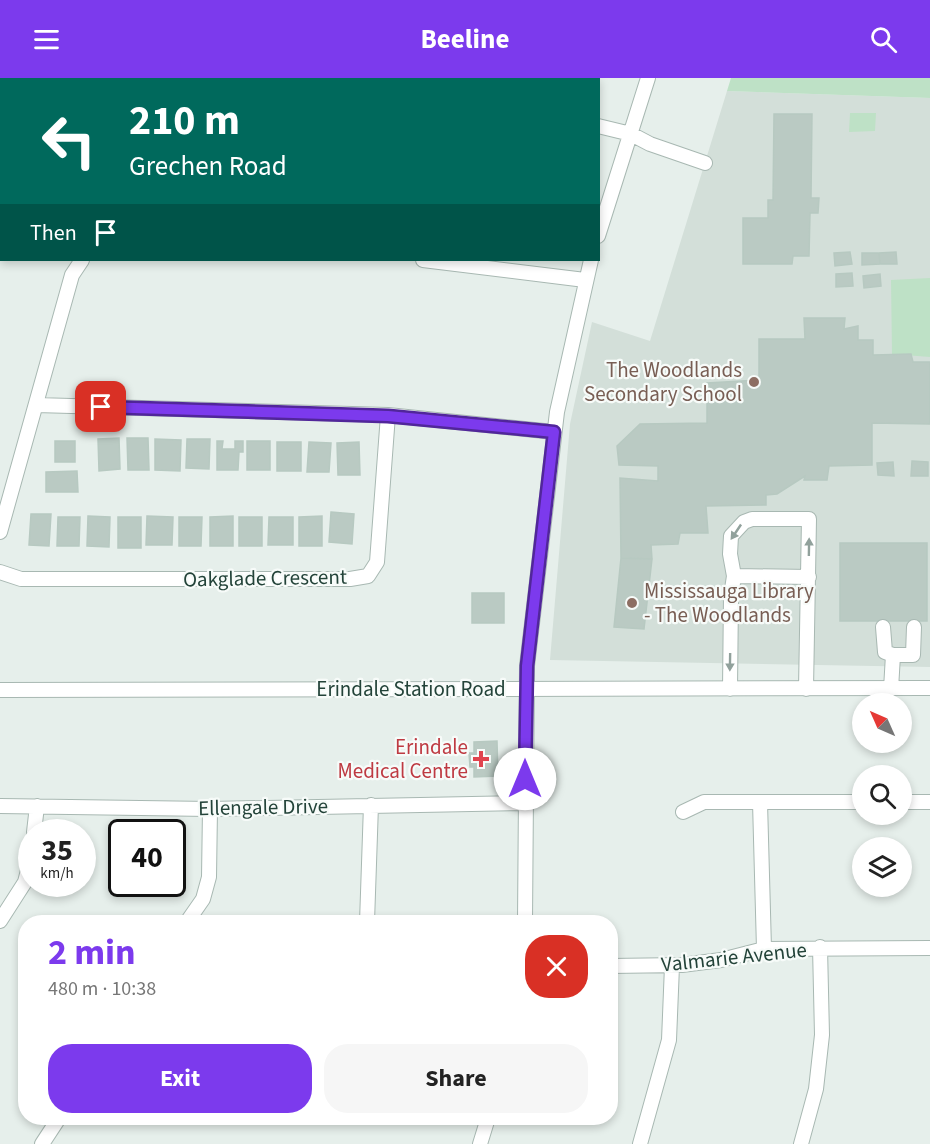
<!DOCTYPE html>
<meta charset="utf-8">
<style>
:root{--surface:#fff;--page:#f6f6f6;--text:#222;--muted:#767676;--accent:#7c3aed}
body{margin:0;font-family:"Source Sans 3",sans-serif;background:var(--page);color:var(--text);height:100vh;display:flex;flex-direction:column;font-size:22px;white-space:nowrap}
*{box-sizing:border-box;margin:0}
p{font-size:20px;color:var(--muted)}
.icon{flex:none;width:33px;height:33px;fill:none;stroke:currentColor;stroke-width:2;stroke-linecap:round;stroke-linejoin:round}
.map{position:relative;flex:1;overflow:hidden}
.sheet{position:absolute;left:18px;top:837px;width:600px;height:210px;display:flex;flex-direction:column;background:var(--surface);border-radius:24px;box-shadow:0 3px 9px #0003}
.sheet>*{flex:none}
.guide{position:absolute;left:0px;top:0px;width:600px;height:183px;box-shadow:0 3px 9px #0003;background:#00695c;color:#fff;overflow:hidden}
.needle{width:39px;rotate:315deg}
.tools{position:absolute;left:852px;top:615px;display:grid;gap:12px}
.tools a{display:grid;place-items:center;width:60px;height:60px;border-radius:50%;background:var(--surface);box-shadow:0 3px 9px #0003;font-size:30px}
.speed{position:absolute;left:18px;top:741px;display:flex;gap:12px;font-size:30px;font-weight:700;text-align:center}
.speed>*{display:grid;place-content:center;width:78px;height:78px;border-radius:50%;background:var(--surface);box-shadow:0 3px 9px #0003;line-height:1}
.speed small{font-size:15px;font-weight:400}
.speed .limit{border:3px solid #111;border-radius:9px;background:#fff;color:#111}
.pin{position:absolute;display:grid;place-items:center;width:51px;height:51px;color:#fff;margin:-26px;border-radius:12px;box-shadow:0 3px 9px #0006}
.me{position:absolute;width:66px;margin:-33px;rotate:0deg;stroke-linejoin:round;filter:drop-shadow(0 0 4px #0008)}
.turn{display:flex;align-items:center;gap:21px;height:126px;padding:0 30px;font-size:27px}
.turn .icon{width:78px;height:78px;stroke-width:2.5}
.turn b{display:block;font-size:42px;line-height:51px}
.then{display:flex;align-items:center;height:57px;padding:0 30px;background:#0003;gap:12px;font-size:22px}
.round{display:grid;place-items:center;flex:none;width:63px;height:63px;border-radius:24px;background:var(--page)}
.head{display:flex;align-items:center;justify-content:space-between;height:102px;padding:0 30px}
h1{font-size:36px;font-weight:700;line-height:45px;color:var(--accent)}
.cta{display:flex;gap:12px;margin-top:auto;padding:12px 30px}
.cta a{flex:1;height:69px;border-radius:24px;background:var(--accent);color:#fff;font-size:24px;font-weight:700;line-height:69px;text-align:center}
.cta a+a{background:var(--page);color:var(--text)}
header{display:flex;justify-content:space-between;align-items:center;height:78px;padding:0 30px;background:var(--accent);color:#fff;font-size:27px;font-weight:700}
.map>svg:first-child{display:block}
.built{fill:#d3dfd9}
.green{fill:#bee1c6}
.building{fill:#bacac3;stroke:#b7c9c1;stroke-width:1.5}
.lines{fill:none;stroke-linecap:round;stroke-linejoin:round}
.minor-casing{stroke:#a8b8b2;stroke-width:16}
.minor{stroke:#fff;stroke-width:14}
.rail{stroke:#5e7e74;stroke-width:3;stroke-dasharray:12 6;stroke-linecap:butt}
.oneway{fill:#91a19c}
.route-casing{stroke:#51269a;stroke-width:15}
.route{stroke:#7c3aed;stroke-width:10}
.education-dot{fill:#8d6e63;stroke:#f7fbf9;stroke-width:2}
.health-dot{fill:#e0444e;stroke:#f7fbf9;stroke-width:2}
.labels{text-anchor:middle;stroke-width:4.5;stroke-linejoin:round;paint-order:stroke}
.education-label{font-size:21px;fill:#785e54;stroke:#f7fbf9;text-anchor:end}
.street-label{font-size:21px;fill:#234339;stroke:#f7fbf9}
.health-label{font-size:21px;fill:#be3a42;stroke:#f7fbf9;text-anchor:end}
</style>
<header><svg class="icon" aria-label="menu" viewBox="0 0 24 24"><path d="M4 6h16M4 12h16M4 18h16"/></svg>Beeline<svg class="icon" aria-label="search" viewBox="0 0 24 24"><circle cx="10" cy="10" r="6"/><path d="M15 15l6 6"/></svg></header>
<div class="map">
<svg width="930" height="1066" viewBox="0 0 930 1066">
<rect width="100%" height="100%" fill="#e6efeb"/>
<path class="built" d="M727,13L930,20V589L550,582L570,346L592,244L650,263Z"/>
<path class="green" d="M731,0H930V20L727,13Z
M850,35H876L875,53L849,54Z
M930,200V279L892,276L891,202Z"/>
<path class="building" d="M774,36H812L811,120H819L818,135H810L809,178H793L792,186H743V140H768V122H773Z
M850,174L852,186L835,188L834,175Z
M896,174L897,186H880L879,175Z
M862,175H879L880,186L862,187Z
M852,195L853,208L836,209V196Z
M880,196L881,208L864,210L863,198Z
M804,240H845L844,251L858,248V262H873V277L911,276L913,284H930V346L872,345V387L829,388L827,402H804L805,398L777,416L766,417V427L706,428L708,455H680L678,466L651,467L652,481L621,480L620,400L658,403V388L619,387L617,368L640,346L707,345V305L759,302V261H805Z
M119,360L120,391L99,393L98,361Z
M127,360H148L149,392H128Z
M155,361L181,362L180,393L155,392Z
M187,361H210L209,391L186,390Z
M55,363H75V384H55Z
M217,363H223L222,371H235V363H243V374H239L238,392H217Z
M247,363H270V392H247Z
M277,364H301V393H277Z
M309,364L331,365L329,394H307Z
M359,364L360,397H338L337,365Z
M912,383L928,384V398H911Z
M893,384L894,398L878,397L877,385Z
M77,393L78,414H46V394Z
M331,434L354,436L352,466L329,464Z
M31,436H51L49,468L29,467Z
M88,438L110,439L109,469L87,468Z
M147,438L173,439L172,467H146Z
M233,438V468H210V439Z
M322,438V468H299V439Z
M58,439H80L79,468H57Z
M118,439H141V470H118Z
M179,439H202L201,468H179Z
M239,439H262V468H239Z
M269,439H293V467H268Z
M840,465H927V543H840Z
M621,480L652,481L644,551L614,549Z
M472,515H504V545H472Z
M497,663L498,698L474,699V689H470L469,675H474V664Z"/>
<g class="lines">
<defs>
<path id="minor" d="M134,2V0
M598,48L631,56L650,66L705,85
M598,158L648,0
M423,182L585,202
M36,327L388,337L554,354
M0,454L72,197L82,182
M0,494L21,501H350L368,498L377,484L388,337
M734,498L809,499
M883,549L885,574L893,577H913L914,549
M730,611L731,518L734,498L730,476L731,458L744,444L752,441H809L806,611
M891,611L893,577
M0,612L930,610
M760,724L764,871
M902,724H930
M0,728L210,731L525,725
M683,734L704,724H862
M34,754L37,728
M0,843L25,804L32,777
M187,844L203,821L209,799L210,731
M367,844L371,727
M525,844L527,588L557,334L591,182
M610,888L682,887L721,882L764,871L930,870
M42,1066L59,1040
M480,1066L488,1040
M640,1066L669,962L672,888
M801,1066L816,1011L822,957L820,869"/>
</defs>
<use href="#minor" class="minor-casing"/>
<use href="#minor" class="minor"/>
<path class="rail" d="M0,5L1,0
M0,29L2,24"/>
</g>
<defs><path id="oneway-solid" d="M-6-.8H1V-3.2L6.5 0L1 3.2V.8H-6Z" transform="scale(1.5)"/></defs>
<g class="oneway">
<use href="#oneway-solid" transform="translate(736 454) rotate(124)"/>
<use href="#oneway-solid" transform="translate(809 469) rotate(-89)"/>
<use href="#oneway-solid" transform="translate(730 584) rotate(91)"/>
</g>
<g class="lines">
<defs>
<path id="route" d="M101,329L388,338L554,354L527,588L525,701"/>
</defs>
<use href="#route" class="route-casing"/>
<use href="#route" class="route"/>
</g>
<g class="education-dot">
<circle cx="754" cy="304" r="6"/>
<circle cx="632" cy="525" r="6"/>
</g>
<path class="health-dot" d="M478 672h6v6h6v6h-6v6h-6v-6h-6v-6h6z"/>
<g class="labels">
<g class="education-label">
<text x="742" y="299">The Woodlands<tspan x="742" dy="24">Secondary School</tspan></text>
<text x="644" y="520" text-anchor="start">Mississauga Library<tspan x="644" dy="24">- The Woodlands</tspan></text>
</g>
<g class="street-label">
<text transform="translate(265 500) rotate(-1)" y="7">Oakglade Crescent</text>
<text x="411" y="618">Erindale Station Road</text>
<text transform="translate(263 729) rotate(-1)" y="7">Ellengale Drive</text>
<text transform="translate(734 879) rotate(-6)" y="7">Valmarie Avenue</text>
</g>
<g class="health-label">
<text x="468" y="676">Erindale<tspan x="468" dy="24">Medical Centre</tspan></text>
</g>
</g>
</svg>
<div class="tools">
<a><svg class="needle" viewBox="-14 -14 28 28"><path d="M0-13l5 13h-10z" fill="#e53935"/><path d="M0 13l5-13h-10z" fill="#767676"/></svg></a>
<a><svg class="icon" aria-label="search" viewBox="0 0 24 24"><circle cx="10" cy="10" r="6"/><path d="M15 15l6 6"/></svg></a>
<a><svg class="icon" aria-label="layers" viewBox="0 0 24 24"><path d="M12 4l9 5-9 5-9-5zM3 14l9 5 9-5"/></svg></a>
</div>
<div class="speed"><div>35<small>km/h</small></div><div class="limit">40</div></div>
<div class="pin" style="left:101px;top:329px;background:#d93025"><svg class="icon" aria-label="arrive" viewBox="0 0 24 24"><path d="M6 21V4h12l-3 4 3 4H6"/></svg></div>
<svg class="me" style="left:525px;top:701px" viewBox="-20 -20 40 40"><circle r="19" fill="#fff"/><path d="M0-13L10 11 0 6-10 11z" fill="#7c3aed"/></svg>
<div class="guide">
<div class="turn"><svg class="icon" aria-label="left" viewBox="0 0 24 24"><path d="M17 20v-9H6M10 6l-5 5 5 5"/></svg><div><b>210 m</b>Grechen Road</div></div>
<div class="then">Then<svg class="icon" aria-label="arrive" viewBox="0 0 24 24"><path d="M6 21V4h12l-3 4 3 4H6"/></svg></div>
</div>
<section class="sheet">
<div class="head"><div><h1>2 min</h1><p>480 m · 10:38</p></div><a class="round" style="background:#d93025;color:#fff"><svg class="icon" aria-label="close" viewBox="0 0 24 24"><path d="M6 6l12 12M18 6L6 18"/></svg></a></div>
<div class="cta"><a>Exit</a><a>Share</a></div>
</section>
</div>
